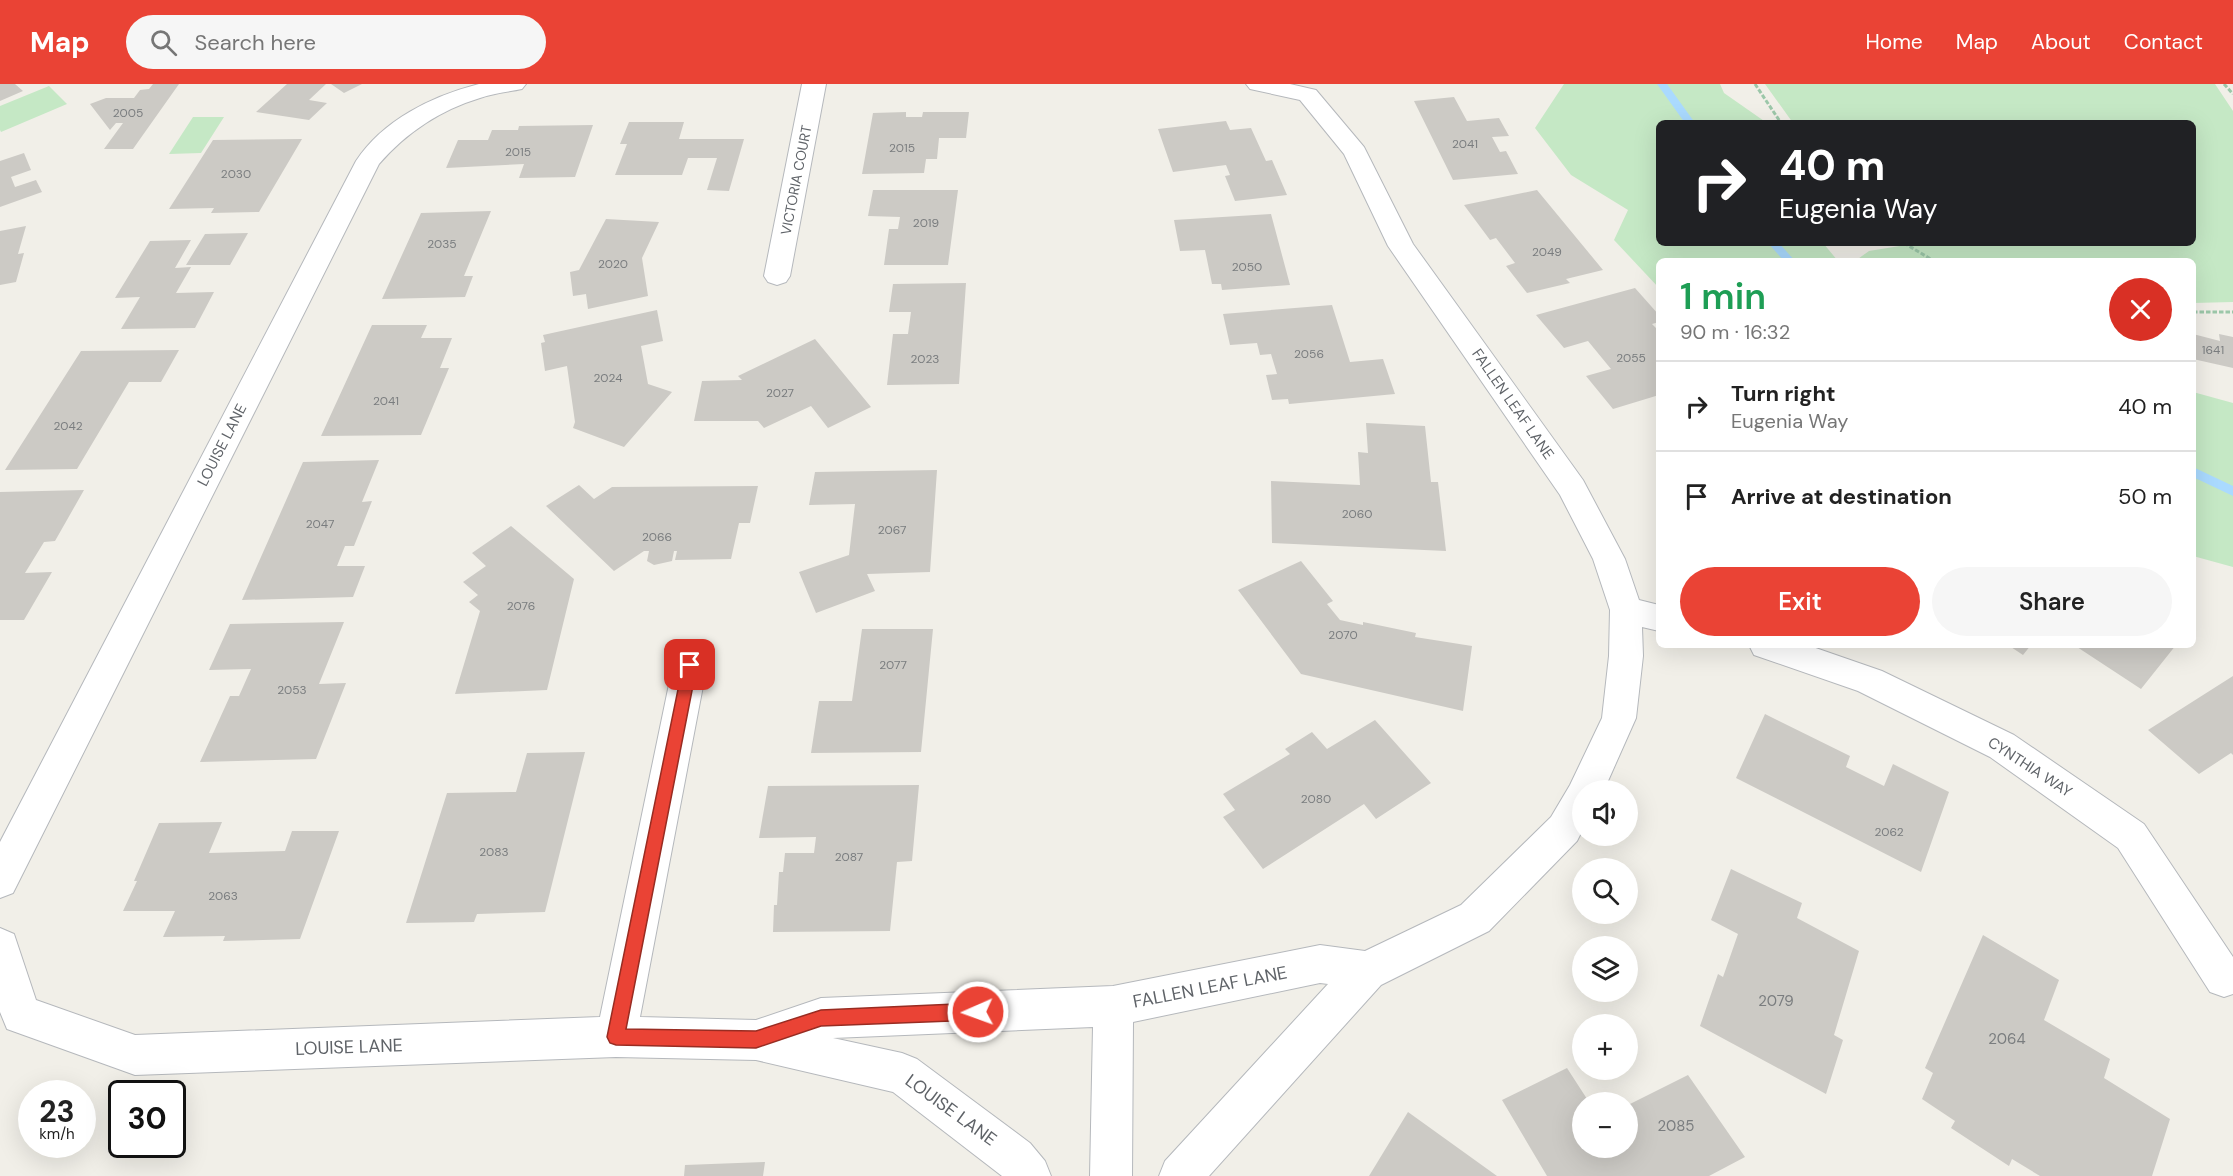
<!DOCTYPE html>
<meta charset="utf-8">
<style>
:root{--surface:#fff;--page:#f6f6f6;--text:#222;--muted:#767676;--line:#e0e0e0;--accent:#ea4335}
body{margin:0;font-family:"DM Sans",sans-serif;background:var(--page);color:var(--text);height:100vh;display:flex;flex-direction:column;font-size:22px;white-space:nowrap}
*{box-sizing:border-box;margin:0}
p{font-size:20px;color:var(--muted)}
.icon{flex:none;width:33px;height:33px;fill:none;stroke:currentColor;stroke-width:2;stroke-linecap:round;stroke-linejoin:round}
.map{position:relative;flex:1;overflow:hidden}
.sheet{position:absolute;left:1656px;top:174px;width:540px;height:390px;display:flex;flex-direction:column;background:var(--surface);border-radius:9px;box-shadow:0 6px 24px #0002}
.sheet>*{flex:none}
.banner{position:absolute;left:1656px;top:36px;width:540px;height:126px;border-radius:9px;box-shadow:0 6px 24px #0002;background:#202124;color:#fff;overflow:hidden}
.controls{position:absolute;left:1572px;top:696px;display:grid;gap:12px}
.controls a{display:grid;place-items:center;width:66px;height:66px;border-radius:50%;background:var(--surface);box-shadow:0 6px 24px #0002;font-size:30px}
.speed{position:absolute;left:18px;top:996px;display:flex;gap:12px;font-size:30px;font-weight:700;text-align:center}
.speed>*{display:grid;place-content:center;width:78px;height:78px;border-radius:50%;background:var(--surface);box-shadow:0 6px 24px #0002;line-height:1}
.speed small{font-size:15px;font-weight:400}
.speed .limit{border:3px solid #111;border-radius:9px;background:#fff;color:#111}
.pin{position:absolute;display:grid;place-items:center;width:51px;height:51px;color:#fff;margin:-26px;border-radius:12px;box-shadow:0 3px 9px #0006}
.me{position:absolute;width:66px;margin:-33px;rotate:268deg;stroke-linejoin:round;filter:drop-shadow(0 0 4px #0008)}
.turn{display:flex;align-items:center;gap:21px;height:126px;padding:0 24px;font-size:27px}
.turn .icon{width:78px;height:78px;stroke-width:2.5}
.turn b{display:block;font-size:42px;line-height:51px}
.round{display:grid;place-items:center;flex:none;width:63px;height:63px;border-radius:32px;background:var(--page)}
.head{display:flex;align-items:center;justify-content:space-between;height:102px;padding:0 24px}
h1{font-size:36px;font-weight:600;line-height:45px;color:#1e9e55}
.action{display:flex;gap:12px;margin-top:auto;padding:12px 24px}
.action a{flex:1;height:69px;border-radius:36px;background:var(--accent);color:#fff;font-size:24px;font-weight:600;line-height:69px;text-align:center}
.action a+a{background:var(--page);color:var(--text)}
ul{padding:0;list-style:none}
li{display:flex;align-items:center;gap:18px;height:90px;padding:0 24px;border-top:2px solid var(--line)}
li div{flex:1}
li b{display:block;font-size:22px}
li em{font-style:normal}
header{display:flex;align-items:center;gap:36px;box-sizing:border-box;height:84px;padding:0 30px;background:var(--accent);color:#fff}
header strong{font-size:28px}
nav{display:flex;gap:33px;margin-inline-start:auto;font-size:21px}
.search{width:420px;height:54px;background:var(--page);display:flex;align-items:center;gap:15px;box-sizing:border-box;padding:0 21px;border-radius:33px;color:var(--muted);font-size:22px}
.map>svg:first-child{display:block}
.green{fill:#c5e8c5}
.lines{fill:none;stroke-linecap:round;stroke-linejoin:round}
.stream{fill:#aadaff;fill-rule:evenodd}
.building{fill:#cccac5}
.street-casing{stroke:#b5b8bc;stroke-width:2}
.path{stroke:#9cc7a9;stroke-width:3;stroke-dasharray:4.5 2;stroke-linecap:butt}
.street{fill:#fff;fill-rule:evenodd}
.route{fill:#ea4335;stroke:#982c22;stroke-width:1.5}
.labels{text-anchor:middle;stroke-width:5;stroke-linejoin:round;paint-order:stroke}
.number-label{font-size:12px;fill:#7a7d7f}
.far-street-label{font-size:14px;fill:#5f6368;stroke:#fff}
.street-label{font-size:15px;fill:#5f6368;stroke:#fff}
.near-number-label{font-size:15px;fill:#7a7d7f}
.near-street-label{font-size:18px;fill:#5f6368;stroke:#fff}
</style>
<header>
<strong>Map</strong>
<div class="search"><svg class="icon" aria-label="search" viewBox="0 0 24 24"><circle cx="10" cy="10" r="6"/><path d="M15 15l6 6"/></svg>Search here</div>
<nav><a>Home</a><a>Map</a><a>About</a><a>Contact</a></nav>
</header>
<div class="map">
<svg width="2233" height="1092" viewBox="0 0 2233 1092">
<rect width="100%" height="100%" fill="#f1efe8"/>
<path class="green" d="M1564,0H1720L1724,9L1767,39H1659V159H1823L1838,177H1659V204L1614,156L1628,126L1571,91L1535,44Z
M1765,0H2215L2233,27V218L2193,219V177H1855L1869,167L1918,159H2193V39H1793Z
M49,2L67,20L1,48L0,46V22Z
M193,33H224L201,69L169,70Z
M2193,308L2233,319V483L2193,472Z"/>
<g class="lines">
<path class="stream" d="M1657,0H1667L1695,39H1685Z
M1768,159H1779L1795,177H1784Z
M2193,383L2233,402V412L2193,393Z"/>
</g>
<path class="building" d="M0,0H15L23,7L0,17Z
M153,0H179L133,65H104L123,39H116L110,46L90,20L106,14H134L140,6L149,5Z
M287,0H326L309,16L327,19L309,36L256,28Z
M331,0H362L344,9Z
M1454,13L1467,37L1499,34L1509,52L1492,53L1500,68L1506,67L1518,90L1453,96L1414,17Z
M906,28V33H922L923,28H969L966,54H939L937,75H926L924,89L862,90L873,29Z
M1226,37L1230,46L1251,44L1266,77L1272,76L1287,111L1235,117L1225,92L1230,91L1226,81L1173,88L1158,45Z
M629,38H684L679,55H744L729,107L707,106L717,74H688L682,91H615L627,60H620Z
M593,41L575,93L519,94L524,80L446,84L458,56H488L492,46H518L519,42Z
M302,55L259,128L211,129L214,124L169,125L213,56Z
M24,69L31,86L11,93L15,103L36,96L42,108L0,123V77Z
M873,106H958L948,181H884L889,145H898L900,133L868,132Z
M1537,106L1603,186L1566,195L1570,199L1527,209L1506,182L1515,179L1496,154L1490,156L1464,121Z
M491,127L464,192H473L465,213L382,215L421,129Z
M1271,130L1290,201L1222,206L1221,200H1212L1205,166L1180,167L1174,136Z
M606,135L659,138L642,174L648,212L588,225L586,210L573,212L570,188L579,186Z
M26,142L18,170L24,169L16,198L0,201V147Z
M248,149L230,181H186L205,150Z
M191,156L175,184L191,183L176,209L214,208L195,244L121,245L140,213L115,214L150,157Z
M966,199L959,300L887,301L893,250H908L911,228H889L893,200Z
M1635,204L1659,231V238L1652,240L1659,247V311L1613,325L1586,292L1611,285L1588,257L1564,264L1536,231Z
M1332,221L1350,278L1383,275L1395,310L1289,320L1288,315L1272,316L1266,291L1277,290L1271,270L1260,271L1257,259L1230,261L1223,230Z
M657,226L663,257L641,262L648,300L672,308L624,363L573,344L575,338L567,282L545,287L541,259L545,258L543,251Z
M372,241H427L421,254H452L440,284H449L421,351L321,352Z
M2193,250L2220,257L2219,250L2233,253V284L2193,275Z
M815,255L871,323L828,344L811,322L764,344L758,337H694L702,297L742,296L738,292Z
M179,266L161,298H129L77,385L5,386L81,267Z
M1366,339L1425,342L1431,398H1438L1446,467L1272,459L1271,397L1360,401L1358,368L1368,369Z
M379,376L362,418L372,417L354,462H345L337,482H365L353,513L242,516L303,378Z
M937,386L930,488L867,490L875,507L816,529L799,488L849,471L855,420L809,421L815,388Z
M579,401L594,415L612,403L758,402L750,439H739L731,475L675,476L677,467H674L672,477L654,481L647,477L649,467H644L614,487L546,422Z
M84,406L55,457L44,458L25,489L52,488L24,536H0V408Z
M511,442L574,495L547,606L455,610L480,527L469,518L478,511L463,498L486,482L472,469Z
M1301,477L1333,517L1327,520L1340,536L1363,541V538L1416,549L1415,553L1472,562L1463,627L1301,590L1238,506Z
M344,538L319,600L346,599L316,675L200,678L230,612H239L251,585L209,586L230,540Z
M862,545H933L921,668L811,669L819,617H852Z
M2008,561H2031L2023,571Z
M2074,561H2176L2141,605Z
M2233,592V671L2231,669L2199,690L2148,646Z
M1765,630L1850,672L1846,683L1884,702L1893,680L1949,708L1921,788L1736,694Z
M1375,636L1431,699L1376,735L1364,720L1263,785L1223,733L1235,726L1223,710L1290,670L1285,665L1312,648L1327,665Z
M585,668L545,828L477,830L474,838L406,839L447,709L516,708L527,669Z
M919,701L912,777L897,778L890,847L773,848L774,821H777L779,788H783L785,769H814L816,753L759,754L768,702Z
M222,738L209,769L285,767L292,747H339L300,855L223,857L225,852L163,853L175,827H123L137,797H134L159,739Z
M1731,785L1802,819L1797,834L1859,867L1834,951L1843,956L1826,1010L1700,942L1718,890L1723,893L1738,850L1711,836Z
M1983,851L2059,896L2044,936L2110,975L2104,994L2170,1035L2152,1092H2040L2012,1075L2009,1082L1951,1044L1955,1037L1922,1015L1933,989L1925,984Z
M1567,984L1589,1018H1582V1064H1628V1021L1688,991L1745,1073L1709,1092H1547L1502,1016Z
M1408,1028L1497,1092H1369Z
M765,1078L763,1092H684L685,1081Z"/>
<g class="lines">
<defs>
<path id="street" d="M479,0H526L522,5C508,8 494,9 480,14C440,26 406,49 379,80L13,809L0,814V758L356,77C383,36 432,12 479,0Z
M802,0H826L790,192L786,198L777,201L768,198L764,192Z
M1246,0H1290L1316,6L1364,63L1413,160L1583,396L1625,475L1639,516L1659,521V547L1642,543L1643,572L1636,634L1604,706H1582V747L1577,757L1489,847L1381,901L1209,1092H1159L1165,1077L1328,900L1320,899L1133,938L1132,1092H1090L1093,943L833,954L902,969L917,975L1030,1059L1045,1077L1051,1092H1002L893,1008L756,976L616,973L135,991L7,945L0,928V844L14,850L36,916L135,951L600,933L673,581L678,571L690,567L702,571L707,581L640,933L756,936L821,914L1113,902L1320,861L1365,867L1461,821L1551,733L1570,701L1602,634L1609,572L1610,526L1593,475L1560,411L1388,162L1344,70L1300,16L1250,5Z
M1749,561H1807L1882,587L2014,651L2144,740L2233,873V910L2224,913L2210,908L2118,764L1990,673L1858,607L1754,571Z"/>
</defs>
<use href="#street" class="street-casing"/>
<path class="path" d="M1755,0L1781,39
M2224,0L2233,10
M1904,159L1934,177
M2193,228H2233"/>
<use href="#street" class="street"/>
</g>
<path class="route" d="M690,575L695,576L697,581L626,945L756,947L821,926L978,919L984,922L987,928L984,934L978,936L821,942L756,964L616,961L610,959L607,953L683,581L685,576Z"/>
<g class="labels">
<g class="number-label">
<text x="128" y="33">2005</text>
<text x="1465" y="64">2041</text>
<text x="902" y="68">2015</text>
<text x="518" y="72">2015</text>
<text x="236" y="94">2030</text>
<text x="926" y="143">2019</text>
<text x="442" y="164">2035</text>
<text x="1547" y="172">2049</text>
<text x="613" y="184">2020</text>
<text x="1247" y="187">2050</text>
<text x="2213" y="270">1641</text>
<text x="1309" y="274">2056</text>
<text x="1631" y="278">2055</text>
<text x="925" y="279">2023</text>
<text x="608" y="298">2024</text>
<text x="780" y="313">2027</text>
<text x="386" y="321">2041</text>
<text x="68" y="346">2042</text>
<text x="1357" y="434">2060</text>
<text x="320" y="444">2047</text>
<text x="892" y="450">2067</text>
<text x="657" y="457">2066</text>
<text x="521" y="526">2076</text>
<text x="1343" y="555">2070</text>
<text x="893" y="585">2077</text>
<text x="292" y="610">2053</text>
<text x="1316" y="719">2080</text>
<text x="1889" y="752">2062</text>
<text x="494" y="772">2083</text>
<text x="849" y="777">2087</text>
<text x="223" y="816">2063</text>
</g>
<g class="far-street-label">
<text transform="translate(796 96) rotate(-79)" y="5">VICTORIA COURT</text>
</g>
<g class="street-label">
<text transform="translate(1513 320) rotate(55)" y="5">FALLEN LEAF LANE</text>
<text transform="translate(222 361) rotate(-63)" y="5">LOUISE LANE</text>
<text transform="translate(2030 683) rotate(33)" y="5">CYNTHIA WAY</text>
</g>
<g class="near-number-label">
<text x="1776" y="922">2079</text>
<text x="2007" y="960">2064</text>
<text x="1676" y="1047">2085</text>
</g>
<g class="near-street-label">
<text transform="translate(1210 903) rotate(-11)" y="6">FALLEN LEAF LANE</text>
<text transform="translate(349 963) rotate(-2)" y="6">LOUISE LANE</text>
<text transform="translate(951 1026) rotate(36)" y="6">LOUISE LANE</text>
</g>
</g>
</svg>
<div class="controls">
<a><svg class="icon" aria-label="sound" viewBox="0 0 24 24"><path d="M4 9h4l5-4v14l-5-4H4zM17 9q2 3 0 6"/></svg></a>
<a><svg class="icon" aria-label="search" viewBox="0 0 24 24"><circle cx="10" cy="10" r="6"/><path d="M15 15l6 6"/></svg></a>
<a><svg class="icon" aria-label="layers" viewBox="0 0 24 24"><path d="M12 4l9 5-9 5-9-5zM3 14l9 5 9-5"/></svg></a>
<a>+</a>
<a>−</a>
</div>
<div class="speed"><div>23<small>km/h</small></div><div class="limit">30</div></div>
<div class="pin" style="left:690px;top:581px;background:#d93025"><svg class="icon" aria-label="arrive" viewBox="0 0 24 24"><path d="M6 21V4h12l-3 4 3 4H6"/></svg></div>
<svg class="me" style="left:978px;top:928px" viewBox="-20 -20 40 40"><circle r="17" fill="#ea4335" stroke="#fff" stroke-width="3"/><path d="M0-11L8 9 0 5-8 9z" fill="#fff"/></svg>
<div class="banner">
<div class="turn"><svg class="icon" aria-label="right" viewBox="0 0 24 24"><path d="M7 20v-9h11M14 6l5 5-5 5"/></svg><div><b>40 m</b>Eugenia Way</div></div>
</div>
<section class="sheet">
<div class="head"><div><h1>1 min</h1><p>90 m · 16:32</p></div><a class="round" style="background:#d93025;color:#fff"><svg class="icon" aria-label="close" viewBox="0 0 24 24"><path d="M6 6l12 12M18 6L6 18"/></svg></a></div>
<ul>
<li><svg class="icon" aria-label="right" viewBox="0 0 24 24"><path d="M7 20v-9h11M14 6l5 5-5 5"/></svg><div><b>Turn right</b><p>Eugenia Way</p></div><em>40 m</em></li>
<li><svg class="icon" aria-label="arrive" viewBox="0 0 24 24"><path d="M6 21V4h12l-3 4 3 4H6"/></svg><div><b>Arrive at destination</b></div><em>50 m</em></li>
</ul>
<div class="action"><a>Exit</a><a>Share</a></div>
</section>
</div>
